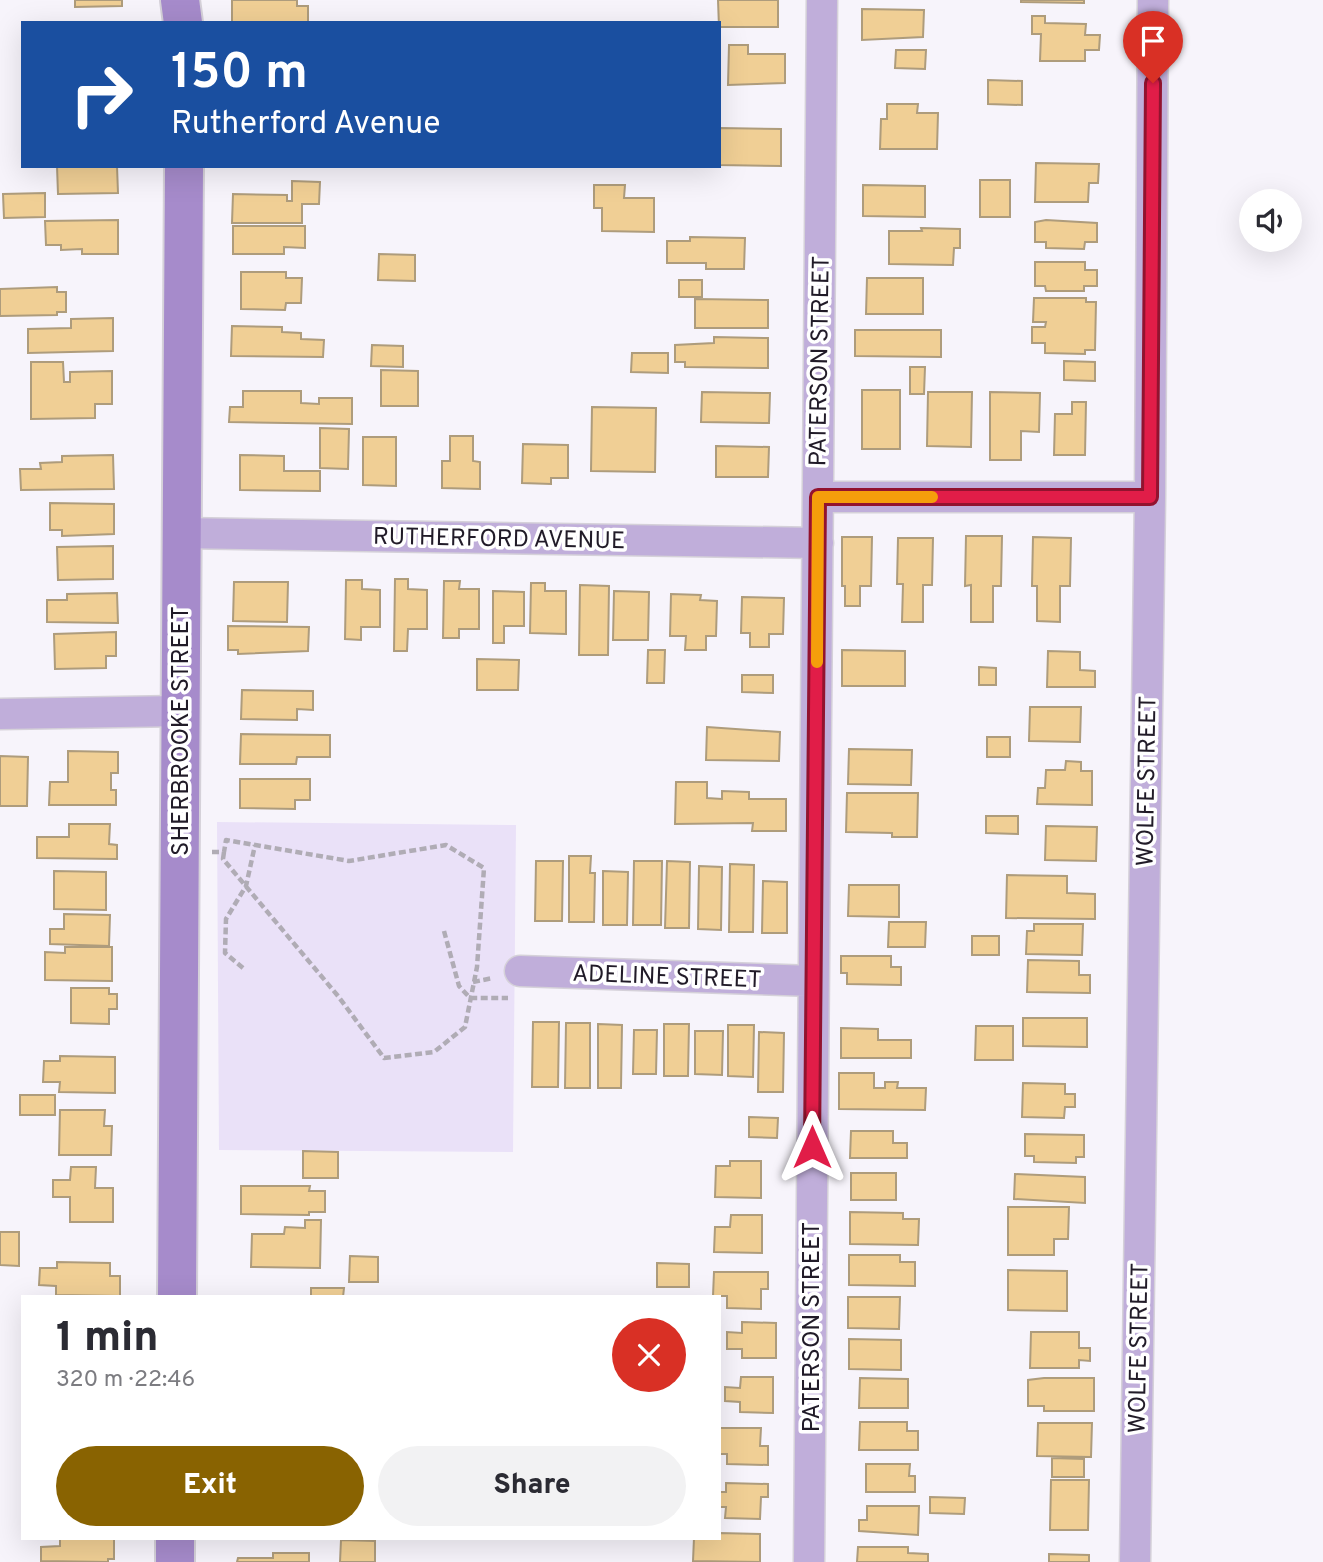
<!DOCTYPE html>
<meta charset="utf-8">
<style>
:root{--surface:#fff;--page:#f2f2f3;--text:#2b2b33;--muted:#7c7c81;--accent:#896301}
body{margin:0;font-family:Overpass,sans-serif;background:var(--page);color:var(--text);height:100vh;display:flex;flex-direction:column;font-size:26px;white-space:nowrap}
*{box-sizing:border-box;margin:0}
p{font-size:23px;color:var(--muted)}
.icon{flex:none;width:38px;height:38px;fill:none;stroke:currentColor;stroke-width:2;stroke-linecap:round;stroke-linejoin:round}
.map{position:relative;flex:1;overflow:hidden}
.drawer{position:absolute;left:21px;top:1295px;width:700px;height:245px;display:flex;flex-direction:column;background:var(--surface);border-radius:0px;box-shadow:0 7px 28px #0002}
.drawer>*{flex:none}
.banner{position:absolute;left:21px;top:21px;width:700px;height:147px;border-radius:0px;box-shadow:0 7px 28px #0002;background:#1a4fa0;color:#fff;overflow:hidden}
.fabs{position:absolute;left:1239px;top:189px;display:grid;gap:14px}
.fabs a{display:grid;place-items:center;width:63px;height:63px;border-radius:50%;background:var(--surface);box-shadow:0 7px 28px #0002;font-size:35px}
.pin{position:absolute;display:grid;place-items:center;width:60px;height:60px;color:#fff;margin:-72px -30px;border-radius:50% 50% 50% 0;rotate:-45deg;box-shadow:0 0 7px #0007}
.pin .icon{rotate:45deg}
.me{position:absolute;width:77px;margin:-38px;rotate:0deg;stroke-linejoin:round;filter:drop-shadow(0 0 5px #0008)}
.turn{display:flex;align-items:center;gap:24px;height:147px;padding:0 35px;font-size:32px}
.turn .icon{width:91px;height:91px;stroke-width:2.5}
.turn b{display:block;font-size:49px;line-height:60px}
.round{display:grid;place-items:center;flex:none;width:74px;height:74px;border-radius:37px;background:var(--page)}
.headline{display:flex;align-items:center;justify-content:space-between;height:119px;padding:0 35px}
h1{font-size:42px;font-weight:800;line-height:52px}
.cta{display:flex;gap:14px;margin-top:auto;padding:14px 35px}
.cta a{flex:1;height:80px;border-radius:42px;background:var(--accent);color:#fff;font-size:28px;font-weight:800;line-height:80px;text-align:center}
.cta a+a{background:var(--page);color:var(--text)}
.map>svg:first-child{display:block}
.green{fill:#eae1f8}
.building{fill:#f0cf95;stroke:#ae9c7c;stroke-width:2}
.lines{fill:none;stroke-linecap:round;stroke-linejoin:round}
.minor-casing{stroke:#d5d1d9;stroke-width:33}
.secondary-casing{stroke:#d5d1d9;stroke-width:42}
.path{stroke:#b0acb5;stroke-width:4.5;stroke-dasharray:7 3.5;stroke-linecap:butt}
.minor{stroke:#c0aeda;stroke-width:30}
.secondary{stroke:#a68bcb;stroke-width:38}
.route-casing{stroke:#92132f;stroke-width:18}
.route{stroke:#e11d48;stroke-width:12}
.slow{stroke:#f59e0b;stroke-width:12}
.labels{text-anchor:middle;stroke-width:7;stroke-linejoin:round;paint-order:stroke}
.street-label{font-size:24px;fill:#211b28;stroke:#fff}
</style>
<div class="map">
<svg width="1323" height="1562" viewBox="0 0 1323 1562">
<rect width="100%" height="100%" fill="#f7f4fb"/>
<path class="green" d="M217,822L516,825L513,1152L219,1150Z"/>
<path class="building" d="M75,0H122V6L75,7Z
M232,0H297V6H308V23H232Z
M718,0H778V27H719Z
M1021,0H1084V3L1021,2Z
M862,9L924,10L923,37L862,40Z
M1032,16H1045V23L1086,24L1085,35H1100L1099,50H1085V61H1040L1041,34H1032Z
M729,45H748V54H785V83L728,85Z
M896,50H926L925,69L895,68Z
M988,80L1022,81V105L988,104Z
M887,104H918L917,113H938L937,149H880L881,119H887Z
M719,128L781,129V166L719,165Z
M1036,163L1099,164L1098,183H1089L1088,202H1035Z
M57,166H117L118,193L58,194Z
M980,180H1010V217H980Z
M292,181L320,182L319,204H302V223H232L233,194L287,195V201H292Z
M594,185H625L624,198H654V232L602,231V208H594Z
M863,185L925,186V217L863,216Z
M45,193V217L4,218L3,194Z
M118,220V254H82V249L61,250V245H46L45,221Z
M1046,220L1097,223V242H1085L1084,249L1046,248V242H1035V222Z
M233,226H305V248L284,247V254H233Z
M921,228L960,229V248H954L953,265L889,264V231H922Z
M690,237L745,238L744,269H706V263H667V241H690Z
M379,254L415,255V281L378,280Z
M1035,262H1085V270H1097V286H1084V291H1046L1045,286H1035Z
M241,272H286V278H302L301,303H286L285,310L241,309Z
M867,278H923V314H866Z
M679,280H702V297H679Z
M57,287V292H66V312H57V315L0,316V289Z
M1034,298H1086V302H1096L1095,350H1085V354L1045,353V343H1032V327H1045L1046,322H1033Z
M695,299L768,300V328H695Z
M113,318V351L28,353V329L71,328V319Z
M232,326L282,327V332L301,333V339L324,340L323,357L231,356Z
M855,330H941V357L855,356Z
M714,337L768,338V368L685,367V362H675V345L714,343Z
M372,345L403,346V367L371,366Z
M632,353H668V373L631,372Z
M1064,361L1095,362V381L1064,380Z
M31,362H63L64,382H70V372L112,371V404H95V418L31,419Z
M910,367H925L924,394H910Z
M381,370L418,371V406H381Z
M862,390H900V449H862Z
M243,391H301V403L319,404V398H352V424L229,422L230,407H243Z
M702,392L770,393L769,423L701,422Z
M928,392H972L971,447L927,446Z
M990,392L1040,393L1039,432L1021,431V460H990Z
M1072,402H1086L1085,455H1054L1055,414H1072Z
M592,407L656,408L655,472L591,471Z
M320,428L349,429L348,469L320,468Z
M450,436H473V461L480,462V489L442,488V461H450Z
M363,437H396V486L363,485Z
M523,444L568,445V478H551V484L522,483Z
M716,446L769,447L768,477H716Z
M113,455L114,489L21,490L20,469H41L40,463L62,462V456Z
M240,455L284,456V471H320V491L240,490Z
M50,503L114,504V534L62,536V530H50Z
M966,536H1002L1001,586H993V622H971V585L965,586Z
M842,537H872L871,586H860V606H845V586H842Z
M1033,537L1071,538L1070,586H1060V622L1037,621V586H1032Z
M898,538H933L932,585H923V622H902L903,584H897Z
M113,546V579L58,580L57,547Z
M395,579H408V589L427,590V629H408L407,651H394Z
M346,580H362V589L380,590V627H361V640L345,639Z
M444,581H460L459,589H479V629H459V638H443Z
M234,582H288L287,622L233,621Z
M531,583H545V591H566V634L530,633Z
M580,585L609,586L608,655H579Z
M493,591L524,592V626H504V643H493Z
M614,591L649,592L648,640H613Z
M117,593L118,623L47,622V600H67V594Z
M671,594L701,595L700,600L717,601L716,636H706V650H685L686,636H670Z
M742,597L784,598L783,634H769V647H750V633H741Z
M228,626L309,627L308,651L238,654V650H228Z
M116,632V656H106V668L55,669L54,634Z
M648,650H665L664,683H647Z
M842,650L905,651V686H842Z
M1048,651L1080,652V670L1095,671V687H1047Z
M477,659L519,660L518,690H477Z
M979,667L996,668V685H979Z
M742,675H773V693L742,692Z
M242,690L313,691V710L297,709V720L241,719Z
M1030,707H1081L1080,742L1029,741Z
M707,727L780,732L779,761L706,760Z
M241,734L330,735V757H297L296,764H240Z
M987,737H1010V757H987Z
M849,749L912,750L911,785L848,784Z
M68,751L118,752V773H111V790H116V805H49L50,782H68Z
M0,756L28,757L27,806H0Z
M1066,761L1081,762V771H1092V805L1037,804L1038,788H1045L1046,770H1065Z
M240,779H310V800H295V809L240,808Z
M676,782H707V798L722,799V791L749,792V799H786V831H752L753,823L675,824Z
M847,793H918L917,837H892V833L846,832Z
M986,816H1018V834L986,833Z
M69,824H110L109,844L117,845V859L37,858V837H69Z
M1046,826L1097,827L1096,861L1045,860Z
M569,856H591L590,873H595L594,922H569Z
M536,861H563L562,921H535Z
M634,861H662L661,925H633Z
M667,861L690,862L689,928H665Z
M730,864L754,865L753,932H729Z
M699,866L722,867L721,930L698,929Z
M54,871L106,872V910L54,909Z
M603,871L628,872L627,925H603Z
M1007,875L1067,876V893L1095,894V919L1006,918Z
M763,881L787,882V933H762Z
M849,885H899V917L848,916Z
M64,914L110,915L109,946L50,944V929H64Z
M889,922H926L925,947H888Z
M1034,924H1083L1082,955L1026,954L1027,931H1034Z
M972,936H999V955H972Z
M65,947H112V981L45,980V952L65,953Z
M841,956H891V967H901V985L847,984V973H841Z
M1028,960L1079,961V975H1090V993L1027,992Z
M71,988H109V994H117V1009H109V1024L71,1023Z
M1023,1018H1087V1047L1023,1046Z
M533,1022H559L558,1087H532Z
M566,1023H590V1088H565Z
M598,1024L622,1025L621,1088H598Z
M664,1024H689L688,1076H664Z
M728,1025H754L753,1077L728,1076Z
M976,1026H1013V1060H975Z
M841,1028L878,1029V1040H911V1058H841Z
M634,1030H657L656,1074H633Z
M695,1031H723L722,1075L695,1074Z
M759,1032L784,1033L783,1092H758Z
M60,1056L115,1057V1093L59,1092L60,1082H43L44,1061H60Z
M839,1073H874V1088H885V1082H898L897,1088H926L925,1110L839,1109Z
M1023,1083L1065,1084V1094H1075V1107H1065L1064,1118L1022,1117Z
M20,1095H55V1115H20Z
M60,1110H105L104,1126H112L111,1155H59Z
M749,1117L778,1118L777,1138L749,1137Z
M851,1131H893V1143H907V1158H850Z
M1025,1134L1084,1135V1157H1076V1163L1034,1162V1156H1025Z
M303,1151L338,1152V1178H303Z
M730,1161H761V1198L715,1197L716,1166H730Z
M71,1167H96L95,1188H113V1222H70V1197H53V1180H70Z
M851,1173H896V1200H851Z
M1015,1174L1085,1177V1203L1014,1199Z
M241,1186H310L309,1191H325V1212H309V1215L241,1214Z
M1008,1207H1069L1068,1239H1054V1255H1008Z
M850,1212L903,1213V1219H919L918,1245L850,1244Z
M731,1215H762V1253L714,1252L715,1227H730Z
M305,1220H321L320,1268L251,1267L252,1234H284L285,1227L305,1228Z
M0,1232H19V1266L0,1265Z
M849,1255H900V1262H915V1286L849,1285Z
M350,1256L378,1257V1282H349Z
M57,1262L110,1263V1276H120V1296L56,1295V1286L39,1285L40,1268H57Z
M657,1263L689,1264V1287H657Z
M1008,1270L1067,1271V1311L1008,1310Z
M714,1272H768V1289H761V1309L727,1308V1296H713Z
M311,1288H344L343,1297H311Z
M848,1297H900L899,1329L848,1328Z
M742,1322L776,1323V1358H742V1349H727V1332L742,1333Z
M1031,1332H1079V1348H1090V1361L1079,1360V1368H1030Z
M849,1339L901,1340V1370L849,1369Z
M741,1377H773V1413L740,1412V1402L725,1401V1387L740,1388Z
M860,1378L908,1379V1408H859Z
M1044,1378H1094V1411H1044V1406H1028V1380Z
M860,1422H907V1431H918V1450H859Z
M1038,1423H1092L1091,1457L1037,1456Z
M719,1428H761L760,1446H768V1465L727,1464V1454H719Z
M1052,1458L1084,1459V1477H1052Z
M866,1464H910L909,1476H915V1492H866Z
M1051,1480H1089L1088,1530H1050Z
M726,1483L768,1484V1497H761L760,1519L725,1518L726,1507H719V1492H726Z
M930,1497L965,1498L964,1514L930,1513Z
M867,1506H919L918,1535L859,1531V1520H867Z
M719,1533L760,1534V1562L693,1561L694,1538H719Z
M60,1538H114V1559H108V1562L41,1561V1547L60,1546Z
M341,1540L375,1541V1562H340Z
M858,1547H908V1553L928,1554V1562H857Z
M273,1553H309V1562H237L238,1558H273Z
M1049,1554L1089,1555V1562H1049Z"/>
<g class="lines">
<defs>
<path id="minor" d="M818,497H1150
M180,533L818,543
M0,714L180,711
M520,971L813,981
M809,1562L822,0
M1135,1562L1150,497L1153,0"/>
<path id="secondary" d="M180,0L183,23
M177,1297L184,166
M175,1562V1538"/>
</defs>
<use href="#minor" class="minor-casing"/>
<use href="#secondary" class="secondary-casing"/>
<path class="path" d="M212,852H224L226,840L349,861L446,845L484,868L477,967L465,1027L434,1052L384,1058L338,996L223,859L224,852
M444,931L459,986L470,998H508
M243,968L225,953L226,919L246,886L255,845
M473,982L493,978"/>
<use href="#minor" class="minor"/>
<use href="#secondary" class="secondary"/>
</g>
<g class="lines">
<defs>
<path id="route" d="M812,1147L818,497H1150L1153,83"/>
</defs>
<use href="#route" class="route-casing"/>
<use href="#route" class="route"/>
<path class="slow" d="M817,662L818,497H932"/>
</g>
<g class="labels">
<g class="street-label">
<text transform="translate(819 361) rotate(-89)" y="8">PATERSON STREET</text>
<text transform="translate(499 538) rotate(1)" y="8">RUTHERFORD AVENUE</text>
<text transform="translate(180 731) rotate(-90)" y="8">SHERBROOKE STREET</text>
<text transform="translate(1146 781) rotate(-89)" y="8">WOLFE STREET</text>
<text transform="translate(667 976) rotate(2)" y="8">ADELINE STREET</text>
<text transform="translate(811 1327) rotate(-90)" y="8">PATERSON STREET</text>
<text transform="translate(1138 1348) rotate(-89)" y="8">WOLFE STREET</text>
</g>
</g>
</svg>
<div class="fabs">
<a><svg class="icon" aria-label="sound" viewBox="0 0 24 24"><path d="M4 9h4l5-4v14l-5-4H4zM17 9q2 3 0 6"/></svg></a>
</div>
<div class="pin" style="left:1153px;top:83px;background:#d93025"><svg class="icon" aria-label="arrive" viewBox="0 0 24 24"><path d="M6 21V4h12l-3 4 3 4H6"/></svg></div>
<svg class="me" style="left:812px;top:1147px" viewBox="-20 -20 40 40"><path d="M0-17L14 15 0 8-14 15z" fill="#e11d48" stroke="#fff" stroke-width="4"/></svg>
<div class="banner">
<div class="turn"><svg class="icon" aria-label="right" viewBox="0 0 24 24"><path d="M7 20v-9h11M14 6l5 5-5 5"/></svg><div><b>150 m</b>Rutherford Avenue</div></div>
</div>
<section class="drawer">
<div class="headline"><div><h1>1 min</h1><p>320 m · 22:46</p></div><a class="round" style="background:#d93025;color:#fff"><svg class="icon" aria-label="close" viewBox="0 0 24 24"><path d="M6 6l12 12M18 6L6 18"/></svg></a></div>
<div class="cta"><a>Exit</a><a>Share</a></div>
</section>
</div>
